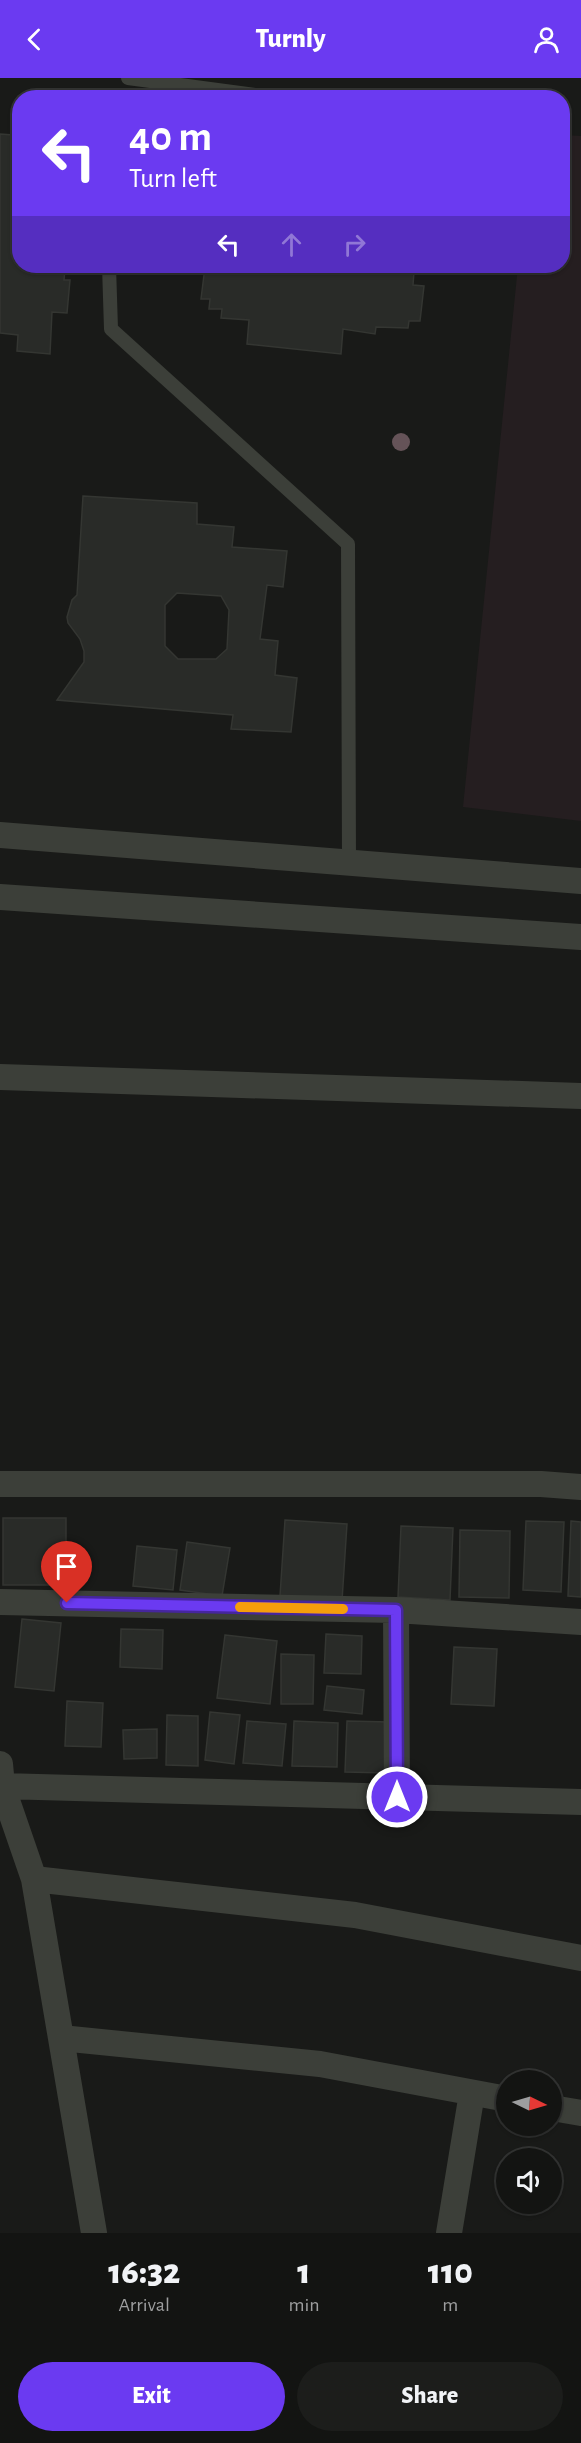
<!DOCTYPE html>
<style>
:root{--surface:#131412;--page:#1c1d1b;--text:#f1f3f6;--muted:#9d9e9f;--line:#323332;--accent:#6b3af1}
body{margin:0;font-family:"Alegreya Sans",sans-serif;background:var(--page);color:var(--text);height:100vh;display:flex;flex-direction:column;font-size:22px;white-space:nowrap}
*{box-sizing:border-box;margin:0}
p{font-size:20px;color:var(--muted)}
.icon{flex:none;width:33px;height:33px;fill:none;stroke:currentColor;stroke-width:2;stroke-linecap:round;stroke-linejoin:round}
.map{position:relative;height:2155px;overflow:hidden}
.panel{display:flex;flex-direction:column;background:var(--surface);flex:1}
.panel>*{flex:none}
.banner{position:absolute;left:12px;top:12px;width:558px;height:183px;border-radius:24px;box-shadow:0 2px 4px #0004,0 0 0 2px var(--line);background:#6b3af1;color:#fff;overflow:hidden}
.needle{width:39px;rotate:95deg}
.fabs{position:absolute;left:496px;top:1992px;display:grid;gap:12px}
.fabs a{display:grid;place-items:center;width:66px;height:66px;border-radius:50%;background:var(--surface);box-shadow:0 2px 4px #0004,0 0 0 2px var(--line);font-size:30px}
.pin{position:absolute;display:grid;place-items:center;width:51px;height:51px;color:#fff;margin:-62px -26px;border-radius:50% 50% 50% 0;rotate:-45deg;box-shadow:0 0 6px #0007}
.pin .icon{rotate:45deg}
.me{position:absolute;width:66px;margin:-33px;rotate:0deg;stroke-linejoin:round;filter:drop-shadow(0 0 4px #0008)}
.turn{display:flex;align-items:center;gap:21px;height:126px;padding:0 18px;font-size:27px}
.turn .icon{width:78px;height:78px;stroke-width:2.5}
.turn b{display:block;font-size:42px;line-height:51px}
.lanes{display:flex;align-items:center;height:57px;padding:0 18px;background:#0003;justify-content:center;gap:30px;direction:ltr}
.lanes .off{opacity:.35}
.eta{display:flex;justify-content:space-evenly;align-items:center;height:102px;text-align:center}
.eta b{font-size:36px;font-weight:800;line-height:42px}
.primary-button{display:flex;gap:12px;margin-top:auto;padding:12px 18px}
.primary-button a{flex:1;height:69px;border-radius:36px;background:var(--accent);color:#fff;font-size:24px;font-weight:800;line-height:69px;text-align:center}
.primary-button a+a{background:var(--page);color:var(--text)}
header{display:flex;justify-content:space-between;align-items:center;height:78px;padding:0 18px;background:var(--accent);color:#fff;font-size:27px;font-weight:800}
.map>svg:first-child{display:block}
.green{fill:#251e20}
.building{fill:#292b28;stroke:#343632;stroke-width:1.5;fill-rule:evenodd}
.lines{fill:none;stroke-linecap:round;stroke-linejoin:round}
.service{stroke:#3c3f39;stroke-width:14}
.minor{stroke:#3c3f39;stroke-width:26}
.tree{fill:#655358}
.route-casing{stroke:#46269d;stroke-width:15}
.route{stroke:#6b3af1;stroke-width:10}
.slow{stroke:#f59e0b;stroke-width:10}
</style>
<header><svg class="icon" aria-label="back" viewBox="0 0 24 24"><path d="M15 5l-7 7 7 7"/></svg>Turnly<svg class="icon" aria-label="person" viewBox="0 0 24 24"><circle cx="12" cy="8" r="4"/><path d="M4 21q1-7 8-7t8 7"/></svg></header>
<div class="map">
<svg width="581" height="2155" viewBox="0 0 581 2155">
<rect width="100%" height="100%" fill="#191a18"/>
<path class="green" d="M563,57L581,58V743L463,729L518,188H562Z"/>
<path class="building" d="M0,56L13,57L11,70L20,71V188H59V191L65,190L64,202H70L67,235L52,234L50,276L17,273L18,257L0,255Z
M216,188H425L424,195L414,194L413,207L424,208L420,243H409L408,250L376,249L375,256L343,251L341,276L247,266L249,242L221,240L222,231H209L210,221H201L205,189L215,190Z
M83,418L197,425V446L234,449L232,469L287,473L283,509L267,507L260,561L278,563L275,597L297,600L291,654L231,651L233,637L57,622L84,584V573L80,561L68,545L67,539L72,522L77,517ZM177,515L221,518L229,532L227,571L216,581H178L165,568V527Z
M3,1440H66V1507H3Z
M285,1442L347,1446L342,1523L280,1518Z
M526,1443L564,1444L561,1514L523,1512Z
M571,1443L581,1444V1519L568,1518Z
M401,1448L453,1450L450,1522L398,1519Z
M460,1452L510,1453L509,1520L459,1519Z
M187,1464L230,1470L222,1518L180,1512Z
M137,1468L177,1472L173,1512L133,1508Z
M22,1541L61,1545L54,1613L15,1609Z
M121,1551L163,1552L162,1591L120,1589Z
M326,1556L362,1558L361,1596L324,1595Z
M225,1557L277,1563L270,1626L217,1620Z
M454,1569L497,1571L494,1628L451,1626Z
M281,1576L314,1577L313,1626H281Z
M327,1608L364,1612L362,1636L324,1632Z
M67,1623L103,1625L101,1669L65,1668Z
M210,1634L240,1637L234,1686L205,1682Z
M167,1637L198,1638V1688L166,1687Z
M247,1643L286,1646L282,1688L243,1685Z
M294,1643L338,1645L337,1689L292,1688Z
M347,1643L389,1644L387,1695L345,1694Z
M157,1651V1680L124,1681L123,1652Z"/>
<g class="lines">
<path class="service" d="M128,0L278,20
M109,188L111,251L348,466L349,785"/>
<path class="minor" d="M0,757L581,803
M0,819L581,859
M0,999L581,1018
M0,1406H541L581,1409
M0,1524L396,1532L581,1544
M396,1532L397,1719
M0,1686L2,1708L34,1801L94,2155
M2,1708L581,1724
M34,1801L355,1837L581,1880
M61,1960L320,1986L507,2021
M552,2030L581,2035
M449,2155L472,2015"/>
</g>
<circle class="tree" cx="401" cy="364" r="9"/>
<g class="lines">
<defs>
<path id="route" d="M67,1525L396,1532L397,1719"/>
</defs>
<use href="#route" class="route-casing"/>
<use href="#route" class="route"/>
<path class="slow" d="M240,1529L343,1531"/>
</g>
</svg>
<div class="fabs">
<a><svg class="needle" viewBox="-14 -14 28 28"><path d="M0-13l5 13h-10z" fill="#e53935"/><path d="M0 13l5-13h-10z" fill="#9d9e9f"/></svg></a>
<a><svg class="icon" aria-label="sound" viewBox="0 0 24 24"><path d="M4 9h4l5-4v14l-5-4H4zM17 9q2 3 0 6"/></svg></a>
</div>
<div class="pin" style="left:67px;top:1525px;background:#d93025"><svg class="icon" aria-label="arrive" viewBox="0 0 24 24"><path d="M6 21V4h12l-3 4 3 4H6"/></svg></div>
<svg class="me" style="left:397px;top:1719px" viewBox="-20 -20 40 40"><circle r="17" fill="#6b3af1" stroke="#fff" stroke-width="3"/><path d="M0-11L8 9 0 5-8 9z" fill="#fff"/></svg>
<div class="banner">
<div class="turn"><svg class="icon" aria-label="left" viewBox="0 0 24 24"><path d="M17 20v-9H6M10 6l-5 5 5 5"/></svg><div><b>40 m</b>Turn left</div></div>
<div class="lanes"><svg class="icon" aria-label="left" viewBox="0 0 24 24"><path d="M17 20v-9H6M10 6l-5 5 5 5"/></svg><svg class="icon off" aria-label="ahead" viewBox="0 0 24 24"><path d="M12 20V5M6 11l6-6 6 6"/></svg><svg class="icon off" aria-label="right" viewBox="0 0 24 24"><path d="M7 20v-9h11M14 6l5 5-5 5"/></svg></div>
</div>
</div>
<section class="panel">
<div class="eta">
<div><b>16:32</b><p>Arrival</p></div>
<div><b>1</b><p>min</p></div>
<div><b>110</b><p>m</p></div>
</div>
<div class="primary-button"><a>Exit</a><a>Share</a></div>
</section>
